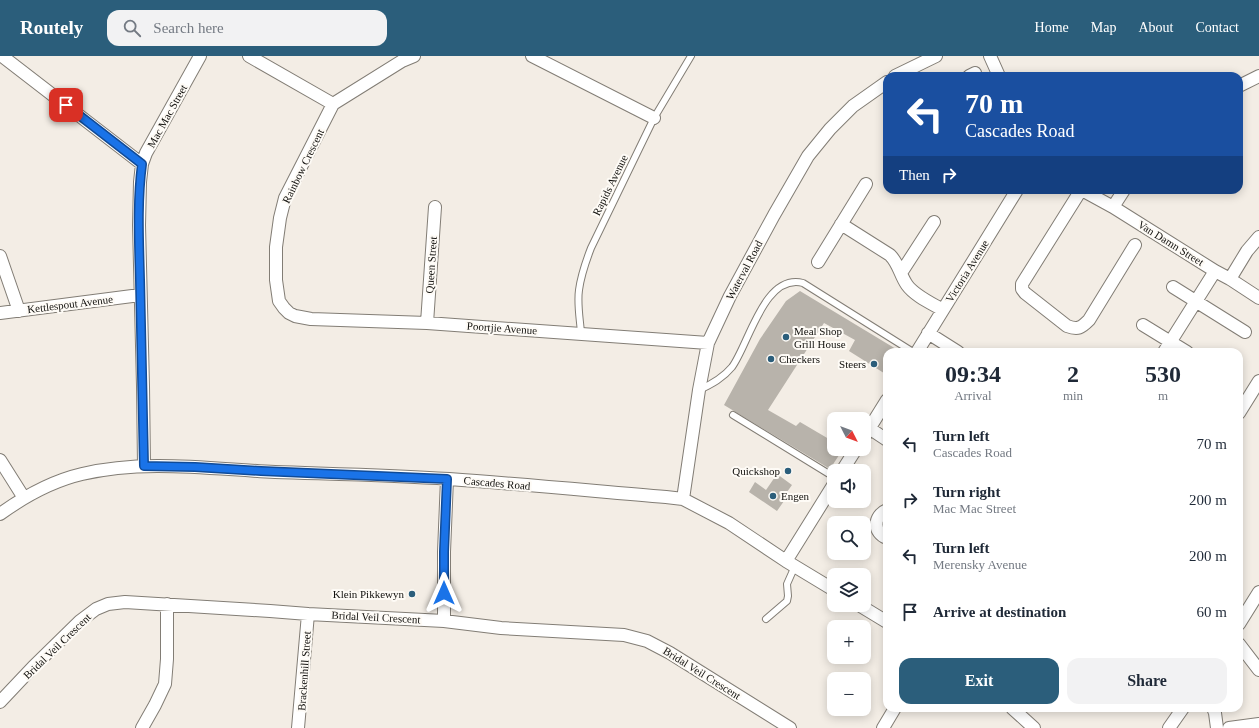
<!DOCTYPE html>
<meta charset="utf-8">
<style>
:root{--surface:#fff;--page:#f2f2f3;--text:#1f2937;--muted:#747a83;--accent:#2b5e7b}
body{margin:0;font-family:"Times New Roman",serif;background:var(--page);color:var(--text);height:100vh;display:flex;flex-direction:column;font-size:15px;white-space:nowrap}
*{box-sizing:border-box;margin:0}
p{font-size:13px;color:var(--muted)}
.icon{flex:none;width:22px;height:22px;fill:none;stroke:currentColor;stroke-width:2;stroke-linecap:round;stroke-linejoin:round}
.map{position:relative;flex:1;overflow:hidden}
.side{position:absolute;left:883px;top:292px;width:360px;height:364px;display:flex;flex-direction:column;background:var(--surface);border-radius:12px;box-shadow:0 2px 10px #0003}
.side>*{flex:none}
.hud{position:absolute;left:883px;top:16px;width:360px;height:122px;border-radius:12px;box-shadow:0 2px 10px #0003;background:#1a4fa0;color:#fff;overflow:hidden}
.needle{width:26px;rotate:132deg}
.tools{position:absolute;left:827px;top:356px;display:grid;gap:8px}
.tools a{display:grid;place-items:center;width:44px;height:44px;border-radius:8px;background:var(--surface);box-shadow:0 2px 10px #0003;font-size:20px}
.pin{position:absolute;display:grid;place-items:center;width:34px;height:34px;color:#fff;margin:-17px;border-radius:8px;box-shadow:0 2px 6px #0006}
.me{position:absolute;width:44px;margin:-22px;rotate:0deg;stroke-linejoin:round;filter:drop-shadow(0 0 3px #0008)}
.turn{display:flex;align-items:center;gap:14px;height:84px;padding:0 16px;font-size:18px}
.turn .icon{width:52px;height:52px;stroke-width:2.5}
.turn b{display:block;font-size:28px;line-height:34px}
.then{display:flex;align-items:center;height:38px;padding:0 16px;background:#0003;gap:8px;font-size:15px}
.eta{display:flex;justify-content:space-evenly;align-items:center;height:68px;text-align:center}
.eta b{font-size:24px;font-weight:700;line-height:28px}
.button{display:flex;gap:8px;margin-top:auto;padding:8px 16px}
.button a{flex:1;height:46px;border-radius:12px;background:var(--accent);color:#fff;font-size:16px;font-weight:700;line-height:46px;text-align:center}
.button a+a{background:var(--page);color:var(--text)}
ul{padding:0;list-style:none}
li{display:flex;align-items:center;gap:12px;height:56px;padding:0 16px}
li div{flex:1}
li b{display:block;font-size:15px}
li em{font-style:normal}
header{display:flex;align-items:center;gap:24px;box-sizing:border-box;height:56px;padding:0 20px;background:var(--accent);color:#fff}
header strong{font-size:19px}
nav{display:flex;gap:22px;margin-inline-start:auto;font-size:14px}
.search{width:280px;height:36px;background:var(--page);display:flex;align-items:center;gap:10px;box-sizing:border-box;padding:0 14px;border-radius:12px;color:var(--muted);font-size:15px}
.map>svg:first-child{display:block}
.building{fill:#b8b3ab}
.lines{fill:none;stroke-linecap:round;stroke-linejoin:round}
.service-casing{stroke:#827d75;stroke-width:8}
.minor-casing{stroke:#827d75;stroke-width:14}
.service{stroke:#fff;stroke-width:6}
.minor{stroke:#fff;stroke-width:12}
.route-casing{stroke:#114b97;stroke-width:10}
.route{stroke:#1a73e8;stroke-width:7}
.poi-dot{fill:#2b5e7b;stroke:#fefbf6;stroke-width:1.5}
.labels{text-anchor:middle;stroke-width:4;stroke-linejoin:round;paint-order:stroke}
.street-label{font-size:11px;fill:#11100d;stroke:#fefbf6}
.poi-label{font-size:11px;fill:#11100d;stroke:#fefbf6;text-anchor:start}
</style>
<header>
<strong>Routely</strong>
<div class="search"><svg class="icon" aria-label="search" viewBox="0 0 24 24"><circle cx="10" cy="10" r="6"/><path d="M15 15l6 6"/></svg>Search here</div>
<nav><a>Home</a><a>Map</a><a>About</a><a>Contact</a></nav>
</header>
<div class="map">
<svg width="1259" height="672" viewBox="0 0 1259 672">
<rect width="100%" height="100%" fill="#f3ede5"/>
<path class="building" d="M800,235L901,296H887V319L849,295L855,284L824,267L768,354L796,370L800,366L834,386V393H843L830,413L724,349L760,283L786,245Z
M777,418L792,429L782,443L784,445L777,455L749,436L755,426L766,434Z"/>
<g class="lines">
<defs>
<path id="service" d="M581,277C580,263 577,248 579,234C581,219 586,205 591,192L654,62L691,0
M699,334C712,328 723,322 732,311C749,288 764,217 803,227L913,296
M733,359L834,421
M766,563L787,545L788,540L787,528L795,510"/>
<path id="minor" d="M2,0L142,108
M249,0L333,48
M414,0L402,5L333,48L285,142L280,162L276,191V224L279,245L284,252L289,257L295,260L311,263L427,267L708,287
M532,0L654,62
M990,0L999,20
M895,20L936,0
M969,20L975,17
M1239,30L1259,20
M1081,134L1022,228V233L1025,237L1067,270C1078,274 1081,272 1089,264L1135,189
M1082,134L1113,151L1215,215L1230,223L1259,242
M1113,151L1124,134
M841,168L890,199C899,208 900,219 907,229C915,240 931,247 943,254
M0,200L19,255
M818,206L866,128
M901,217L934,166
M1230,223L1247,195L1259,181
M1173,231L1245,276
M0,257L140,239
M427,267L435,151
M1143,269L1187,296
M928,277L958,296
M917,296L1017,134
M1164,296L1215,215
M1239,357L1259,325
M869,372L887,384
M864,381L887,344
M0,404L24,442
M144,410L143,330L139,169L140,126L142,108L146,97L200,0
M842,415L856,393
M683,443L699,334L708,287L730,240L774,159L808,100L830,73L853,50L887,26
M887,454C873,460 873,477 887,482
M0,458C25,440 52,425 82,418C145,403 211,413 275,416C333,418 391,419 449,423C521,428 594,435 666,441L683,443L729,467L786,505L834,534
M786,505L834,428
M859,549L887,566
M444,565V496L447,423
M1239,568L1259,536
M1239,588L1259,614
M0,646L33,611L80,565L96,553L108,548L125,546L270,555L308,558L444,565L501,572L624,579L647,585L670,597L790,672
M1012,652L1034,672
M1213,652L1215,657L1217,672
M142,672L155,649L165,628L167,603V548
M298,672L308,558
M883,672L895,652
M1169,672L1183,652
M1229,672L1259,668"/>
</defs>
<use href="#service" class="service-casing"/>
<use href="#minor" class="minor-casing"/>
<use href="#service" class="service"/>
<use href="#minor" class="minor"/>
</g>
<g class="lines">
<defs>
<path id="route" d="M66,49L142,108C137,146 139,185 140,224C141,286 143,348 144,410L195,411L261,415L447,423L444,496V537"/>
</defs>
<use href="#route" class="route-casing"/>
<use href="#route" class="route"/>
</g>
<g class="poi-dot">
<circle cx="786" cy="281" r="4"/>
<circle cx="771" cy="303" r="4"/>
<circle cx="874" cy="308" r="4"/>
<circle cx="788" cy="415" r="4"/>
<circle cx="773" cy="440" r="4"/>
<circle cx="412" cy="538" r="4"/>
</g>
<g class="labels">
<g class="street-label">
<text transform="translate(167 60) rotate(-61)" y="4">Mac Mac Street</text>
<text transform="translate(303 110) rotate(-64)" y="4">Rainbow Crescent</text>
<text transform="translate(610 129) rotate(-64)" y="4">Rapids Avenue</text>
<text transform="translate(1171 187) rotate(32)" y="4">Van Damn Street</text>
<text transform="translate(431 209) rotate(-86)" y="4">Queen Street</text>
<text transform="translate(744 214) rotate(-62)" y="4">Waterval Road</text>
<text transform="translate(967 215) rotate(-58)" y="4">Victoria Avenue</text>
<text transform="translate(70 248) rotate(-7)" y="4">Kettlespout Avenue</text>
<text transform="translate(502 272) rotate(4)" y="4">Poortjie Avenue</text>
<text transform="translate(497 427) rotate(5)" y="4">Cascades Road</text>
<text transform="translate(376 561) rotate(3)" y="4">Bridal Veil Crescent</text>
<text transform="translate(57 590) rotate(-44)" y="4">Bridal Veil Crescent</text>
<text transform="translate(304 615) rotate(-86)" y="4">Brackenhill Street</text>
<text transform="translate(702 617) rotate(32)" y="4">Bridal Veil Crescent</text>
</g>
<g class="poi-label">
<text x="794" y="279">Meal Shop<tspan x="794" dy="13">Grill House</tspan></text>
<text x="779" y="307">Checkers</text>
<text x="866" y="312" text-anchor="end">Steers</text>
<text x="780" y="419" text-anchor="end">Quickshop</text>
<text x="781" y="444">Engen</text>
<text x="404" y="542" text-anchor="end">Klein Pikkewyn</text>
</g>
</g>
</svg>
<div class="tools">
<a><svg class="needle" viewBox="-14 -14 28 28"><path d="M0-13l5 13h-10z" fill="#e53935"/><path d="M0 13l5-13h-10z" fill="#747a83"/></svg></a>
<a><svg class="icon" aria-label="sound" viewBox="0 0 24 24"><path d="M4 9h4l5-4v14l-5-4H4zM17 9q2 3 0 6"/></svg></a>
<a><svg class="icon" aria-label="search" viewBox="0 0 24 24"><circle cx="10" cy="10" r="6"/><path d="M15 15l6 6"/></svg></a>
<a><svg class="icon" aria-label="layers" viewBox="0 0 24 24"><path d="M12 4l9 5-9 5-9-5zM3 14l9 5 9-5"/></svg></a>
<a>+</a>
<a>−</a>
</div>
<div class="pin" style="left:66px;top:49px;background:#d93025"><svg class="icon" aria-label="arrive" viewBox="0 0 24 24"><path d="M6 21V4h12l-3 4 3 4H6"/></svg></div>
<svg class="me" style="left:444px;top:537px" viewBox="-20 -20 40 40"><path d="M0-17L14 15 0 8-14 15z" fill="#1a73e8" stroke="#fff" stroke-width="4"/></svg>
<div class="hud">
<div class="turn"><svg class="icon" aria-label="left" viewBox="0 0 24 24"><path d="M17 20v-9H6M10 6l-5 5 5 5"/></svg><div><b>70 m</b>Cascades Road</div></div>
<div class="then">Then<svg class="icon" aria-label="right" viewBox="0 0 24 24"><path d="M7 20v-9h11M14 6l5 5-5 5"/></svg></div>
</div>
<section class="side">
<div class="eta">
<div><b>09:34</b><p>Arrival</p></div>
<div><b>2</b><p>min</p></div>
<div><b>530</b><p>m</p></div>
</div>
<ul>
<li><svg class="icon" aria-label="left" viewBox="0 0 24 24"><path d="M17 20v-9H6M10 6l-5 5 5 5"/></svg><div><b>Turn left</b><p>Cascades Road</p></div><em>70 m</em></li>
<li><svg class="icon" aria-label="right" viewBox="0 0 24 24"><path d="M7 20v-9h11M14 6l5 5-5 5"/></svg><div><b>Turn right</b><p>Mac Mac Street</p></div><em>200 m</em></li>
<li><svg class="icon" aria-label="left" viewBox="0 0 24 24"><path d="M17 20v-9H6M10 6l-5 5 5 5"/></svg><div><b>Turn left</b><p>Merensky Avenue</p></div><em>200 m</em></li>
<li><svg class="icon" aria-label="arrive" viewBox="0 0 24 24"><path d="M6 21V4h12l-3 4 3 4H6"/></svg><div><b>Arrive at destination</b></div><em>60 m</em></li>
</ul>
<div class="button"><a>Exit</a><a>Share</a></div>
</section>
</div>
